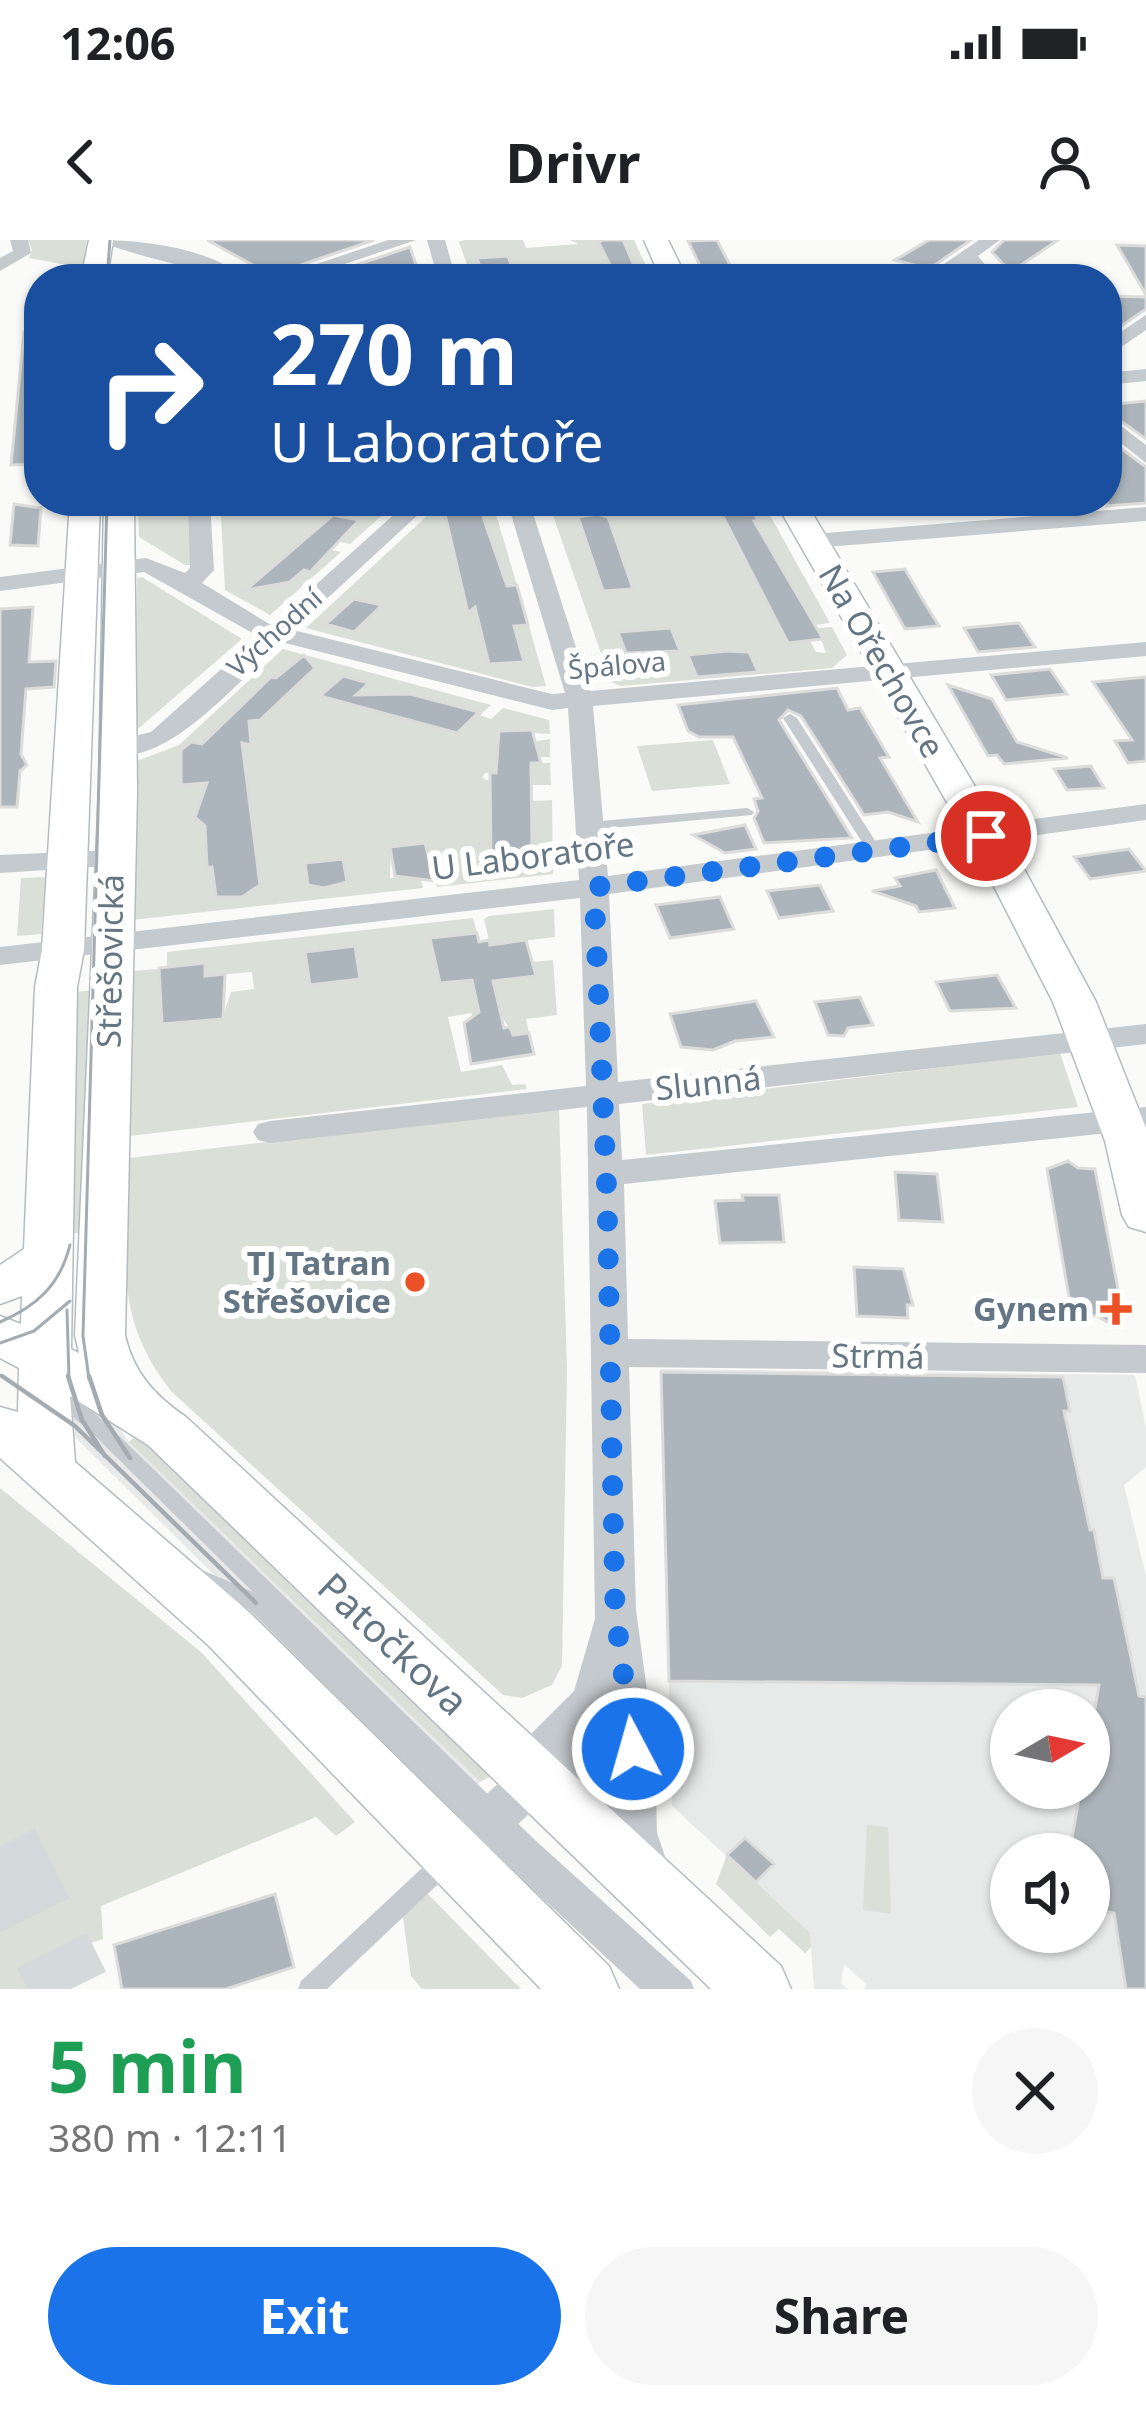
<!DOCTYPE html>
<meta charset="utf-8">
<style>
:root{--surface:#fff;--page:#f6f6f6;--text:#202124;--muted:#757577;--accent:#1a73e8}
body{margin:0;font-family:"Noto Sans",sans-serif;background:var(--page);color:var(--text);height:100vh;display:flex;flex-direction:column;font-size:45px;white-space:nowrap}
*{box-sizing:border-box;margin:0}
p{font-size:39px;color:var(--muted)}
.icon{flex:none;width:66px;height:66px;fill:none;stroke:currentColor;stroke-width:2;stroke-linecap:round;stroke-linejoin:round}
.map{position:relative;height:1749px;overflow:hidden}
.panel{display:flex;flex-direction:column;background:var(--surface);flex:1}
.panel>*{flex:none}
.top-card{position:absolute;left:24px;top:24px;width:1098px;height:252px;border-radius:48px;box-shadow:0 3px 9px #0004;background:#1a4fa0;color:#fff;overflow:hidden}
.needle{width:78px;rotate:81deg}
.tools{position:absolute;left:990px;top:1449px;display:grid;gap:24px}
.tools a{display:grid;place-items:center;width:120px;height:120px;border-radius:50%;background:var(--surface);box-shadow:0 3px 9px #0004;font-size:60px}
.pin{position:absolute;display:grid;place-items:center;width:102px;height:102px;color:#fff;margin:-51px;border:6px solid #fff;border-radius:50%;box-shadow:0 3px 12px #0007}
.me{position:absolute;width:132px;margin:-66px;rotate:354deg;stroke-linejoin:round;filter:drop-shadow(0 0 9px #0008)}
.turn{display:flex;align-items:center;gap:42px;height:252px;padding:0 48px;font-size:54px}
.turn .icon{width:156px;height:156px;stroke-width:2.5}
.turn b{display:block;font-size:84px;line-height:102px}
.round{display:grid;place-items:center;flex:none;width:126px;height:126px;border-radius:63px;background:var(--page)}
.summary{display:flex;align-items:center;justify-content:space-between;height:204px;padding:0 48px}
h1{font-size:72px;font-weight:700;line-height:90px;color:#1e9e55}
.cta{display:flex;gap:24px;margin-top:auto;padding:24px 48px}
.cta a{flex:1;height:138px;border-radius:72px;background:var(--accent);color:#fff;font-size:48px;font-weight:700;line-height:138px;text-align:center}
.cta a+a{background:var(--page);color:var(--text)}
.status{display:flex;justify-content:space-between;align-items:center;height:84px;padding:0 60px;background:var(--surface);direction:ltr}
.status svg{height:33px;fill:currentColor}
header{display:flex;justify-content:space-between;align-items:center;height:156px;padding:0 48px;background:var(--surface);font-size:54px;font-weight:700}
.map>svg:first-child{display:block}
.built{fill:#e8e9e9;fill-rule:evenodd}
.green{fill:#dae0d7;fill-rule:evenodd}
.building{fill:#acb5bb;stroke:#dcdcda;stroke-width:3}
.lines{fill:none;stroke-linecap:round;stroke-linejoin:round}
.highway-tunnel{stroke:#d4d9db;stroke-width:78;stroke-dasharray:78 39;stroke-linecap:butt}
.secondary-casing{stroke:#b5bcc1;stroke-width:3}
.lane{fill:#c5cace;fill-rule:evenodd}
.street{fill:#c5cace;fill-rule:evenodd}
.secondary{fill:#fff;fill-rule:evenodd}
.tram-far1{stroke:#a4acb2;stroke-width:3}
.tram{stroke:#a4acb2;stroke-width:4.5}
.route{stroke:#1a73e8;stroke-width:21;stroke-dasharray:0 37.8}
.poi-dot{fill:#ec5126;stroke:#fff;stroke-width:4.5}
.labels{text-anchor:middle;stroke-width:12;stroke-linejoin:round;paint-order:stroke}
.far-street-label{font-size:27px;fill:#647684;stroke:#fff}
.street-label{font-size:33px;fill:#647684;stroke:#fff}
.poi-label{font-size:33px;font-weight:bold;fill:#647684;stroke:#fff;text-anchor:end}
.near-street-label{font-size:39px;fill:#647684;stroke:#fff}
</style>
<div class="status"><b>12:06</b><svg viewBox="0 0 49 12"><path d="M0 12V9h3v3zM5 12V6h3v6zM10 12V3h3v9zM15 12V0h3v12zM26 1h20v11H26zM47 4h2v5h-2z"/></svg></div>
<header><svg class="icon" aria-label="back" viewBox="0 0 24 24"><path d="M15 5l-7 7 7 7"/></svg>Drivr<svg class="icon" aria-label="person" viewBox="0 0 24 24"><circle cx="12" cy="8" r="4"/><path d="M4 21q1-7 8-7t8 7"/></svg></header>
<div class="map">
<svg width="1146" height="1749" viewBox="0 0 1146 1749">
<rect width="100%" height="100%" fill="#fafaf8"/>
<path class="built" d="M661,1129L1135,1135L1146,1188V1227L1124,1245L1146,1336V1749H865L866,1744L844,1724L841,1743L847,1749H814L810,1693L672,1566ZM1011,1470H1089V1548H1011ZM1011,1614H1089V1692H1011Z
M58,1143L108,1172L129,1202L480,1542L451,1570L67,1189Z"/>
<path class="green" d="M28,0H87L83,28L29,18L32,10Z
M464,0H523L526,8L578,4L570,0H634L652,39H643L631,26L611,27L617,39H472L459,2Z
M138,261H192L193,325H185L139,297Z
M220,261H398L350,304L335,301L327,309L341,312L270,375L225,350Z
M443,261H492L517,345L460,338L470,369L501,367L519,351L546,446L532,447L306,388Z
M548,261H628L643,267L722,261L715,263L727,284L757,281L748,261H762L830,383L815,385L809,374L779,385L788,403L810,401L816,412L826,413L817,388L832,387L847,415L832,428L621,446L611,442Z
M142,337L242,399L139,488L135,486L137,338Z
M283,409L491,465L480,475L491,479L503,468L549,480L550,494L499,491L498,507L550,499V517H532L533,523H550L551,545H531L530,532L485,533L482,538L490,541L493,563L531,574V561L552,560L553,634L437,647L425,603L391,607L390,638L420,636L423,648L132,680L134,522L179,505Z
M713,500L730,544L652,551L637,506Z
M46,637L41,694L17,696L21,638Z
M554,669L555,697L490,705L484,679L489,676Z
M473,678L477,693L431,699L440,743L535,736L532,722L553,720L557,775L526,779L529,793L513,795L500,773L474,780L471,773L448,777L461,832L502,825L512,845L525,844L527,849L130,896L132,731L159,729L162,784L207,775L208,781L222,779L231,752L254,749L252,732L205,736V723L167,727V712ZM355,707L359,739L310,745L305,713Z
M97,750L92,992L64,994L74,752Z
M1060,813L1078,867L646,915L642,864Z
M559,868L567,1129L562,1426L552,1445L522,1458L503,1455L172,1152C110,1075 127,1010 129,918Z
M139,1193L497,1533L480,1542L129,1202Z
M0,1248L201,1412L355,1582L336,1596L316,1577L101,1666L103,1699L64,1712L68,1749H0Z
M867,1585L888,1587L891,1674L863,1670Z
M727,1615L810,1693L811,1707L805,1713L779,1689L770,1697L716,1644Z
M420,1646L521,1749H422L411,1736L401,1663Z"/>
<path class="building" d="M207,0H374L271,35Z
M602,0H623L640,39H617L599,3Z
M717,0L733,31L703,32L688,1Z
M929,0H971L929,29L895,20Z
M1004,0H1058L1018,27L1007,28L992,12Z
M1117,5L1146,6V55Z
M410,7L421,39H314Z
M508,16L516,39H484L477,18Z
M1107,56L1146,57V69L1117,89H1107Z
M24,92L39,93V224L11,225Z
M1146,161V199L1107,171V165Z
M1107,198L1146,227V263L1107,266Z
M715,261H748L758,281H754L823,399L788,403Z
M14,264L41,268L38,306L10,305Z
M481,271L507,346L517,345L528,385L514,386L524,422L489,424L475,367L468,373L445,274Z
M598,274L608,277L633,349L603,351L578,277Z
M333,275L359,280L310,332L304,330L290,342L246,350Z
M905,329L921,357L939,386L905,389L873,332Z
M354,359L382,365L354,392L326,384Z
M33,367L29,422L56,421L54,447L26,449L21,514L27,525L20,531L17,567H0V369Z
M1019,383L1035,407L978,412L964,388Z
M671,388L680,411L626,413L618,392Z
M727,411L749,412L758,432L697,437L688,415Z
M304,415L315,428L260,480L249,481L251,505L242,503L260,645L242,657H216L212,627H207L205,586L195,577L207,543L181,545V510L191,502L202,504L271,437L276,438Z
M1050,429L1067,454L1006,460L991,435Z
M343,436L369,443L356,455L410,454L479,472L457,493L320,456Z
M1146,437V521L1128,523L1115,501L1132,500L1093,442Z
M948,445L992,459L1017,502L1068,518L1004,524L997,515L988,516Z
M837,448L848,470L860,468L889,517L880,518L918,582L888,572L864,575L801,476L788,470L779,480L852,598L764,603L754,578L758,571L754,559L762,558L733,497H699L688,491L678,465Z
M532,490L541,523H531L532,607L540,621H491L490,533H496L499,491Z
M1091,526L1104,548L1067,550L1054,529Z
M745,585L756,609L725,613L693,595Z
M425,603L435,641L395,636L390,607Z
M1129,609L1146,631L1090,639L1074,617Z
M343,619L347,642L324,648L308,645L305,623Z
M936,630L955,668L919,672L916,666L872,651L900,646L895,638Z
M820,645L833,671L779,678L767,651Z
M720,657L734,689L670,698L656,665Z
M477,693L479,702L489,700L490,705L526,700L536,736L493,741L504,788L510,787L513,795L529,793L534,814L471,824L464,783L479,772L472,740L440,743L430,698Z
M355,706L360,739L310,745L305,712Z
M205,723V736L225,734L223,779L162,784L159,728Z
M997,735L1016,768L950,771L936,742Z
M860,757L873,785L848,788L844,796L828,795L815,762Z
M756,761L774,797L735,801L713,810L681,807L670,774Z
M1068,921L1078,928L1095,929L1123,1075L1109,1083L1097,1076L1072,1075L1047,929Z
M895,932L937,934L943,982L899,980Z
M742,955H779L784,1002L720,1003L715,961L743,960Z
M854,1027L903,1029L913,1065H907L908,1078L857,1076Z
M661,1132L1063,1137L1070,1171H1064L1090,1290H1094L1103,1338H1114L1139,1456L1146,1457V1749H1126L1114,1673L1094,1670L1089,1664V1614H1069L1081,1548H1089V1502L1099,1445L669,1441Z
M745,1598L774,1624L756,1642L727,1615Z
M275,1654L294,1727L226,1749H122L114,1705Z"/>
<g class="lines">
<path class="highway-tunnel" d="M0,1606L71,1749"/>
<defs>
<path id="secondary" d="M89,0H113L107,39H81Z
M644,0H668L687,39H661Z
M70,261H100L84,710L77,747L71,1109L79,1113L75,1095L99,552L104,261H134L137,552L125,1095C133,1132 155,1156 186,1177L781,1726L791,1749H711L148,1205L70,1156L75,1222L249,1372L609,1726L619,1749H541L209,1406L0,1218V1167L18,1172L19,1128L0,1118V1076L21,1084L22,1056L0,1064V1025L24,1009L35,747L42,710Z
M775,261H805L1024,629L1096,762L1146,888V992L1129,987L1122,975L1105,901L1053,762L985,629Z"/>
</defs>
<use href="#secondary" class="secondary-casing"/>
<path class="lane" d="M790,474L797,478L881,610L879,613H869L867,610L783,478Z
M747,568L754,572L752,575L590,590L583,586L590,582Z
M53,1143L60,1145L106,1183L535,1600L691,1741L694,1749H640L507,1625L249,1369L193,1344L190,1338L193,1332L200,1329L253,1352L92,1193L46,1155L44,1150L46,1145Z
M445,1611L453,1614L456,1622L453,1630L327,1749H298L301,1741L437,1614Z"/>
<path class="street" d="M10,0H28L31,13L0,31V18L13,11Z
M97,0C144,0 210,8 246,39C229,39 110,9 97,0Z
M388,0H416L300,39H272Z
M427,0H445L456,39H438Z
M979,0H1000L978,16L997,39H978L966,25L944,39H922Z
M1146,75V90L1107,117V101Z
M1146,129V141L1107,145V133Z
M1107,175L1146,205V223L1107,192Z
M188,261H210L214,330L202,343L271,385L409,261H433L293,390L552,454L565,453L507,261H529L590,451L1146,402V416L593,466L608,636L1146,564V580L609,654L618,842L1146,784V804L619,864L622,920L1146,867V889L624,944L628,1099L1146,1105V1133L629,1127L636,1370L655,1509L657,1593L670,1631L663,1646L647,1653L631,1646L611,1593V1522L579,1544L548,1556L470,1629L454,1635L438,1629L431,1614L438,1599L516,1527L529,1496L574,1451L595,1379L587,867L270,903L258,900L253,892L258,884L270,881L586,846L580,658L0,725V707L579,640L568,468L552,470L281,402C241,438 167,528 110,514L106,508L110,502L151,492L258,396L144,332L0,351V337L146,318L185,333L190,328Z
M1146,267V281L813,308L801,301L813,294Z
M113,610L123,613L127,619L123,625L0,633V615Z"/>
<use href="#secondary" class="secondary"/>
<path class="tram-far1" d="M107,39L110,0
M67,1070L69,1139
M0,1082C37,1066 60,1045 70,1005
M0,1103L34,1091L70,1061
M0,1135L7,1139
M89,1139L83,1096L107,261"/>
<path class="tram" d="M2,1136L75,1186L256,1363
M68,1136L82,1180L105,1216
M89,1136L102,1175L130,1218"/>
</g>
<g class="lines">
<path class="route" d="M633,1509L615,1370L607,957L594,647L986,596"/>
</g>
<g class="poi-dot">
<circle cx="415" cy="1042" r="12"/>
<path d="M1110 1051h12v12h12v12h-12v12h-12v-12h-12v-12h12z"/>
</g>
<g class="labels">
<g class="far-street-label">
<text transform="translate(275 393) rotate(-42)" y="9">Východní</text>
<text transform="translate(617 426) rotate(-5)" y="9">Špálova</text>
</g>
<g class="street-label">
<text transform="translate(882 421) rotate(60)" y="12">Na Ořechovce</text>
<text transform="translate(533 616) rotate(-7)" y="12">U Laboratoře</text>
<text transform="translate(110 721) rotate(-89)" y="12">Střešovická</text>
<text transform="translate(708 843) rotate(-6)" y="12">Slunná</text>
<text transform="translate(878 1116) rotate(1)" y="12">Strmá</text>
</g>
<g class="poi-label">
<text x="391" y="1035">TJ Tatran<tspan x="391" dy="38">Střešovice</tspan></text>
<text x="1089" y="1081">Gynem</text>
</g>
<g class="near-street-label">
<text transform="translate(393 1404) rotate(43)" y="14">Patočkova</text>
</g>
</g>
</svg>
<div class="tools">
<a><svg class="needle" viewBox="-14 -14 28 28"><path d="M0-13l5 13h-10z" fill="#e53935"/><path d="M0 13l5-13h-10z" fill="#757577"/></svg></a>
<a><svg class="icon" aria-label="sound" viewBox="0 0 24 24"><path d="M4 9h4l5-4v14l-5-4H4zM17 9q2 3 0 6"/></svg></a>
</div>
<div class="pin" style="left:986px;top:596px;background:#d93025"><svg class="icon" aria-label="arrive" viewBox="0 0 24 24"><path d="M6 21V4h12l-3 4 3 4H6"/></svg></div>
<svg class="me" style="left:633px;top:1509px" viewBox="-20 -20 40 40"><circle r="17" fill="#1a73e8" stroke="#fff" stroke-width="3"/><path d="M0-11L8 9 0 5-8 9z" fill="#fff"/></svg>
<div class="top-card">
<div class="turn"><svg class="icon" aria-label="right" viewBox="0 0 24 24"><path d="M7 20v-9h11M14 6l5 5-5 5"/></svg><div><b>270 m</b>U Laboratoře</div></div>
</div>
</div>
<section class="panel">
<div class="summary"><div><h1>5 min</h1><p>380 m · 12:11</p></div><a class="round"><svg class="icon" aria-label="close" viewBox="0 0 24 24"><path d="M6 6l12 12M18 6L6 18"/></svg></a></div>
<div class="cta"><a>Exit</a><a>Share</a></div>
</section>
